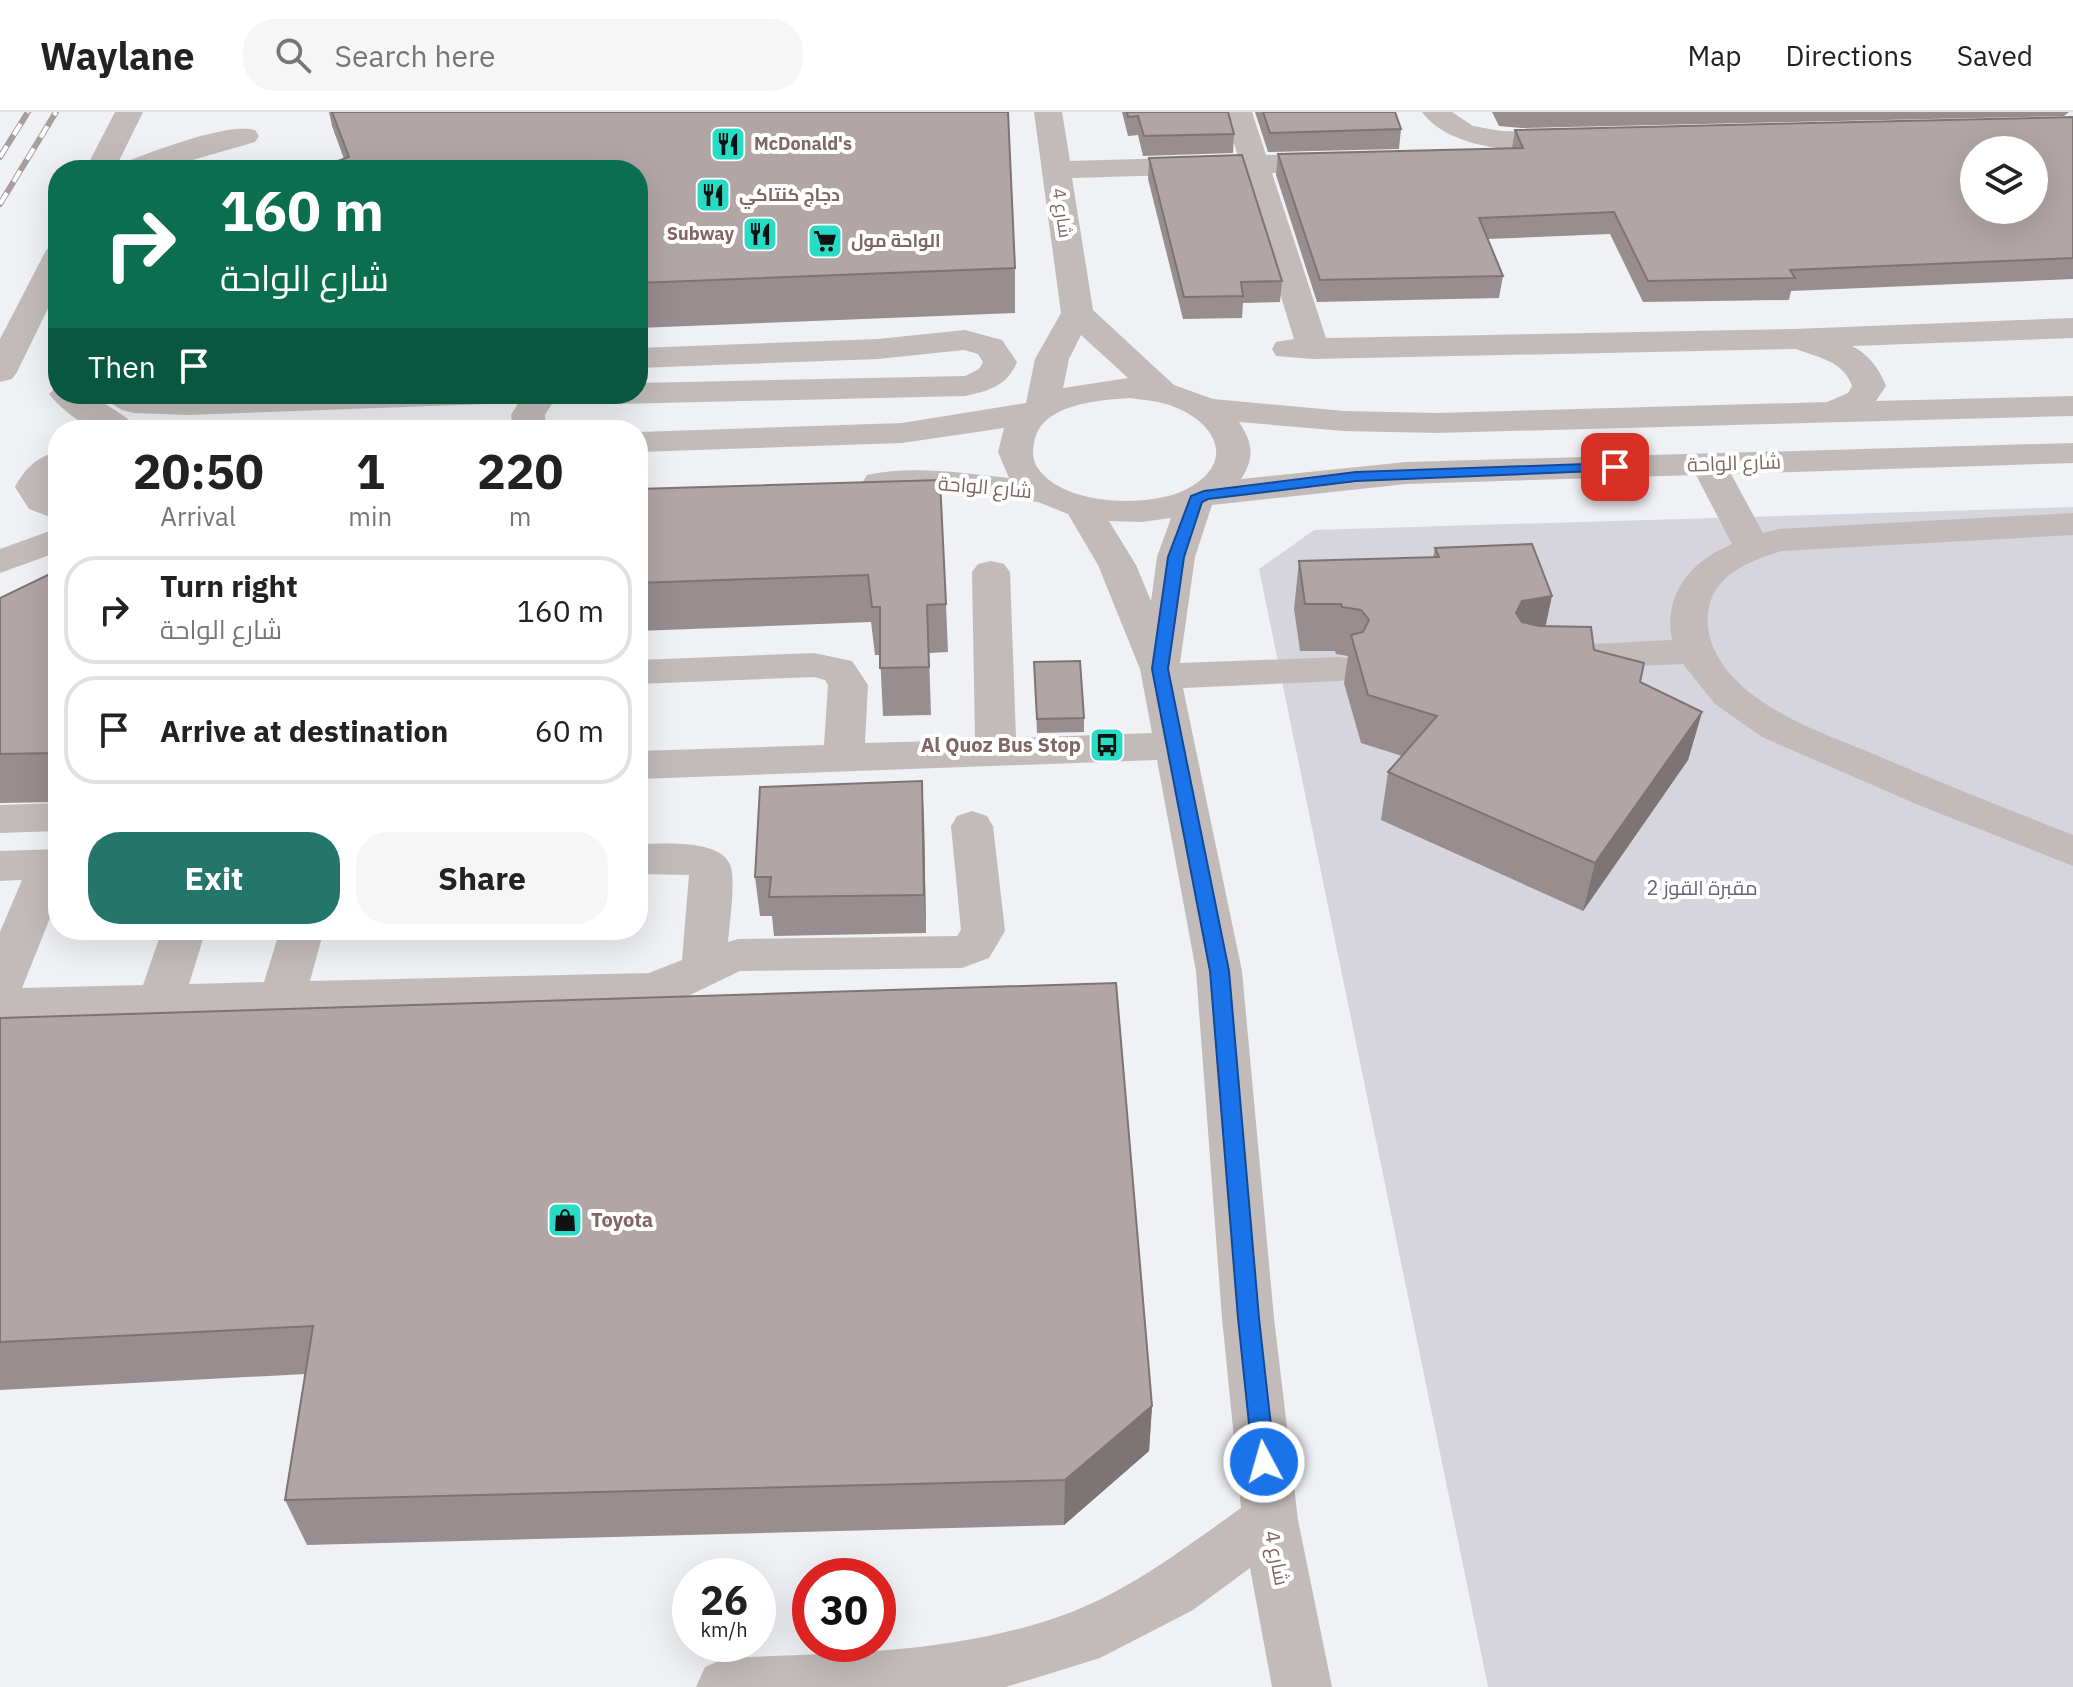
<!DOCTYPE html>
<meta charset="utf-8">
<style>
:root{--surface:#fff;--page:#f6f6f6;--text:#222;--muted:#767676;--line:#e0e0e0;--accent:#24766b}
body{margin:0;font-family:"IBM Plex Sans",Cairo,sans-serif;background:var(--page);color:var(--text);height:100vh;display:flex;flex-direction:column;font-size:30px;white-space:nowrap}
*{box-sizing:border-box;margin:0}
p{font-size:26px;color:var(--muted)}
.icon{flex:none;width:44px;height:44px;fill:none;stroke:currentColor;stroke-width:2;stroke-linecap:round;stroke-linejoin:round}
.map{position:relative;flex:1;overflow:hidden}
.drawer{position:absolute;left:48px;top:308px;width:600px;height:520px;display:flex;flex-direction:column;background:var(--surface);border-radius:32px;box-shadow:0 8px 32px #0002}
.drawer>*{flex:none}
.hud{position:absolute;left:48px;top:48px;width:600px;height:244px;border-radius:32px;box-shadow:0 8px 32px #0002;background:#0b6e4f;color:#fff;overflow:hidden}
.buttons{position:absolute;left:1960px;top:24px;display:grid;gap:16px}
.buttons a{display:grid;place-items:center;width:88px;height:88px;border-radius:50%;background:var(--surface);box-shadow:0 8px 32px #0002;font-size:40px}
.speed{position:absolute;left:672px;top:1446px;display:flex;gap:16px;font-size:40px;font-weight:700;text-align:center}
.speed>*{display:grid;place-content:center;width:104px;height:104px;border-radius:50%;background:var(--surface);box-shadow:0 8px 32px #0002;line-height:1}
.speed small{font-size:20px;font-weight:400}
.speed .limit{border:12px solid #d22;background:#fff;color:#111}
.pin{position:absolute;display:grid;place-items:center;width:68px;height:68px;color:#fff;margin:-34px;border-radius:16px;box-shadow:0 4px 12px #0006}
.me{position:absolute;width:88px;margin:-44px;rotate:354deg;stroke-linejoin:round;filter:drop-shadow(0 0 6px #0008)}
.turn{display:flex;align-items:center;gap:28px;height:168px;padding:0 40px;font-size:36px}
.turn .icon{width:104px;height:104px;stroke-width:2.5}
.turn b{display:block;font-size:56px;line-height:68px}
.then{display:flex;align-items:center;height:76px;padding:0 40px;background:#0003;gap:16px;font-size:30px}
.eta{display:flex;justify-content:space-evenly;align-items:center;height:136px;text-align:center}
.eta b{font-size:48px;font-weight:800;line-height:56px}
.cta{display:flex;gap:16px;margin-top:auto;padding:16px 40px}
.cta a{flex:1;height:92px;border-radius:32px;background:var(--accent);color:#fff;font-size:32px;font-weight:800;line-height:92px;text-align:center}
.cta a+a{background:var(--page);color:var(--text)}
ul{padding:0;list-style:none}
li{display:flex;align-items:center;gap:24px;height:108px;margin:0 16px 12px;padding:0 24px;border:4px solid var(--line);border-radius:32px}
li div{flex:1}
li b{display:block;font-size:30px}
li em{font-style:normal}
header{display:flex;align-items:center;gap:48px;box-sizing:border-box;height:112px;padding:0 40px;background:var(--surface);border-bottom:2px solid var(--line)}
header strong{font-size:38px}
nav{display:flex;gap:44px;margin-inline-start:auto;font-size:28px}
.search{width:560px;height:72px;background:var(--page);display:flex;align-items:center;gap:20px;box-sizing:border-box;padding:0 28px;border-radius:32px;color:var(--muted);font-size:30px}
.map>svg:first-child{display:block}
.green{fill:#d6d4dd}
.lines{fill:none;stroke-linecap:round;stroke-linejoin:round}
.minor{fill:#c2bbba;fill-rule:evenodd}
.rail-casing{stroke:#a89d9c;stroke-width:6}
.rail{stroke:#fff;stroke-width:4;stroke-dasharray:13;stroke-linecap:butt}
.wall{fill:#998e8f}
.shaded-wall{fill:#7d7474}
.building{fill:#b2a5a6;stroke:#7d7474;stroke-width:2;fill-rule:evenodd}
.route{fill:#1a73e8;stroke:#114b97;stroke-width:2}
.labels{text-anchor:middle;stroke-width:8;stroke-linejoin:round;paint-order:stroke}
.far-poi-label{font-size:18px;font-weight:bold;fill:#806664;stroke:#fff;text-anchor:start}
.far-street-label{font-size:18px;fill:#806664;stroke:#fff}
.street-label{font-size:20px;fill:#806664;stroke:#fff}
.poi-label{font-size:20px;font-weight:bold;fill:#806664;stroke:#fff;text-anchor:end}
.park-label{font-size:20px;fill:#6b6277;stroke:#fff}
</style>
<header>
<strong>Waylane</strong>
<div class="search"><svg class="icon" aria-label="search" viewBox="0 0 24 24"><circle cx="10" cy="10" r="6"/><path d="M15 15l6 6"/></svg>Search here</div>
<nav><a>Map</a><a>Directions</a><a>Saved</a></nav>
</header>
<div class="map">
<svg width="2073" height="1575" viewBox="0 0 2073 1575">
<rect width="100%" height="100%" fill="#f0f1f4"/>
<path class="green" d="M2073,395V1575H1488L1259,457L1314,418Z"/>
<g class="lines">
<path class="minor" d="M115,0H143L115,57L119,52C150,41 225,10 255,18L259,24L255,30L158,58H85Z
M1034,0H1062L1070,49L1238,44L1224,0H1252L1266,43L1337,41L1347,44L1351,50L1347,56L1337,59L1272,61L1326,226L1794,217L2073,206V226L1852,234C1869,243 1879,256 1886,274L1876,289L2073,284V304L1436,321L1344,319L1239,310C1253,331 1255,346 1241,367L1406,350L2073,331V351L1731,362L1763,421L1779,417L2073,401V423L1782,439C1749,449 1711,464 1708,502C1705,532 1723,557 1744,576C1780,606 1826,623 1869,640C1936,669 2005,696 2073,723V754L1916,692L1762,625L1715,592L1683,552L1552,558L1538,555L1532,546L1538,537L1552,534L1672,528C1663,482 1691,449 1732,432L1696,363L1406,372L1212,393L1195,445L1180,551L1340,545L1354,548L1360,557L1354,566L1340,569L1183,576L1242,859L1274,1206L1298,1408L1332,1575H1272L1250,1456L1193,1498L1100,1546L1006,1575H696L705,1555L726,1546C841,1541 960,1542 1069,1501C1132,1477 1186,1435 1241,1396L1222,1206L1196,859L1157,648L638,667V639L824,633L828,573L825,568L814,565L638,572V548L814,541L852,549L868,573L865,631L975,628L972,460L978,452L991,449L1004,452L1010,460L1016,626L1152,621L1140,557L1098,453L1068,402L1038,390L955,382H880L867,379L862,371L867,363C912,353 964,361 1009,366L998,340L1004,316L902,331L638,340V320L902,311L1026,291L1035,247L1061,201ZM1243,61L1294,227L1276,230L1272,237L1276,244L1313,247L1796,237C1818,246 1843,248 1852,274L1848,281L1827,290L1436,301L1344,299L1213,287L1174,273L1093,198L1072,66ZM1081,223L1128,266L1063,276L1069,247ZM1130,286C1144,288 1159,289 1172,294C1218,311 1237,352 1185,378C1148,396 1062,394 1037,355C1033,348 1032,340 1034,332C1039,292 1098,288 1130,286ZM1171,406L1157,445L1151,489L1136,453L1109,409L1142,410Z
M1422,0H1452L1473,14L1501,19L1585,21L1589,27L1585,33C1540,44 1451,41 1422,0Z
M58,135V176L17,260L12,267L0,270V227L43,144L47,137Z
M965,218L1002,228L1017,250C1007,274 989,279 965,284L616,292L604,289L599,282H638V271L965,264L979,257L983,250L978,242L964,238L878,247L638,256V236L878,227Z
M58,274V282C67,282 77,281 85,282C94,283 136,311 141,318C127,318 109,321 96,317C81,313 58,294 49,282Z
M102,282H504L499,289L487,292L189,303L134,301L122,298L107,289Z
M524,282H558L545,303L547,318H513L511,303Z
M58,339V366L51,375L58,385V408L29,397L15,375C25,356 37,345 58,339Z
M58,416V440L0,461V437Z
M58,691V719L0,721V693Z
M972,699L987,704L993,714L1005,819L989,846L962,856L740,859L688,884L649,895L18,910L0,906V820L22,768L0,769V739L58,737V786L22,876L143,873L162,818H206L189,872L264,870L280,818H324L310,869L649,861L682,848L689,763L638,762V732C662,732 729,725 732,760C734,782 730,807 728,830L738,827L957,824L961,818L951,714L957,704Z"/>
<defs>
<path id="rail" d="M0,45L28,0
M0,92L56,0"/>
</defs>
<use href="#rail" class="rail-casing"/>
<use href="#rail" class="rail"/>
</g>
<path class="wall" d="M329,0H1008L1015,156V201L638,216V58L344,47L332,14Z
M1122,0H1228L1234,22L1233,41L1143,44L1138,23L1128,24Z
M1255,0H1395L1401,17L1399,37L1268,40Z
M1492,0H2073H2069L2064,4L1521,16L1499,14Z
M2073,5V167L1791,179L1789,188L1643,190L1610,122L1488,127L1503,164L1499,186L1317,190L1276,63L1278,42L1512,36L1515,18Z
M1149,46L1282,169L1280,190L1243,191L1242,206L1183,207L1148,67Z
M638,377L946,492L948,540L929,541L931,603L883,604L880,543H875L871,510L638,519Z
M1435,436L1546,514L1594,538L1640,570L1702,600L1688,648L1583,799L1381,708L1388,660L1402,644L1361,631L1344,571L1348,544L1336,542L1335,539H1300L1294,497L1299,449L1433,446Z
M58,458V690L0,691V486Z
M1034,550L1084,606V620L1037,621Z
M924,708L926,821L774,824L772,804H760L755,765Z
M0,906L1152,1294L1149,1339L1064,1413L307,1433L285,1388L306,1262L0,1278Z"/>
<path class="shaded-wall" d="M1552,484L1542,531L1512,536L1516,501L1522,489Z
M1702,600L1688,648L1583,799L1595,751Z
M922,669L924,708L926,821L924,783Z
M1152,1294L1149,1339L1064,1413L1065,1368Z"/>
<path class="building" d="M332,0H1008L1015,156L638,171V58H313L349,45Z
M1127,0H1228L1234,22L1144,24L1138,4L1128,5Z
M1263,0H1395L1401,17L1270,21Z
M2073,5V146L1790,158L1795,166L1648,169L1614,100L1479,106L1503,164L1320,168L1278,42L1523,36L1515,18ZM1974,38H2034V98H1974Z
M1242,43L1282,169L1241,170L1243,184L1184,185L1149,46Z
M940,368L946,492L927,493L929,555L880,556V495H872L868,463L638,471V377Z
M1532,432L1552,484L1522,489L1516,501L1522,510L1539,514L1591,515L1594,538L1644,551L1640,570L1702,600L1595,751L1388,660L1437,604L1368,583L1351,523L1363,520L1369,508L1361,498L1342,495L1341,492H1305L1299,449L1439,445L1435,436Z
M58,458V641L0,642V486Z
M1080,549L1084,606L1037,607L1034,550Z
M922,669L924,783L769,785L771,765H755L760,675Z
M1116,871L1152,1294L1065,1368L285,1388L313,1214L0,1230V906Z"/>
<path class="route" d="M1615,351L1620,352V358L1356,369L1208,387L1202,390L1184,445L1168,557L1229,859L1259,1206L1275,1350L1272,1357L1264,1360L1256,1357L1253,1350L1238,1206L1210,859L1152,557L1168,445L1191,384L1204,379L1356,360Z"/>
<defs>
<symbol id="restaurant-square" viewBox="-11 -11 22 22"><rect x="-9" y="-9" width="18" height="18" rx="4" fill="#27dcc4" stroke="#fff"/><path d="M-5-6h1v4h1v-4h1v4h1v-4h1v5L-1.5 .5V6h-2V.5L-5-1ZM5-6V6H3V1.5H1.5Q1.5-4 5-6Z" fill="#111"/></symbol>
<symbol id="supermarket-square" viewBox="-11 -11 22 22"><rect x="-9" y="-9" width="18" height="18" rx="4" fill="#27dcc4" stroke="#fff"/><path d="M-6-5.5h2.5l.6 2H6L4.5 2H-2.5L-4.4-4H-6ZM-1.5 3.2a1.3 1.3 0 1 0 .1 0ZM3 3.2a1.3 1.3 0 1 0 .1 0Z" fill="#111"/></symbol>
<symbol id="bus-square" viewBox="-11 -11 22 22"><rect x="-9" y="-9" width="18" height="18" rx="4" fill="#27dcc4" stroke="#fff"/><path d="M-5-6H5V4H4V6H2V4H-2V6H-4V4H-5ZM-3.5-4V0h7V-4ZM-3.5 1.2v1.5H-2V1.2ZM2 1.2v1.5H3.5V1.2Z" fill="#111"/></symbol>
<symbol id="shop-square" viewBox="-11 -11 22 22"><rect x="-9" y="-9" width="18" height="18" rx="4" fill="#27dcc4" stroke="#fff"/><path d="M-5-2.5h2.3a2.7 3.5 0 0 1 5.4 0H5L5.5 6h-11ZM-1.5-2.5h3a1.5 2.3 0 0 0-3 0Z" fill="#111"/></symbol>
</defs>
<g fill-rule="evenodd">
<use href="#restaurant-square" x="708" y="12" width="40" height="40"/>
<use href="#restaurant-square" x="693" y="63" width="40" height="40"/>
<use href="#restaurant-square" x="740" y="102" width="40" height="40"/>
<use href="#supermarket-square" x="805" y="109" width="40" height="40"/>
<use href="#bus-square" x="1087" y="613" width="40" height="40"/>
<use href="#shop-square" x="545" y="1088" width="40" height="40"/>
</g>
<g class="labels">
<g class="far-poi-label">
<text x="754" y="38">McDonald's</text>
<text x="739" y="89">دجاج كنتاكي</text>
<text x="734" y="128" text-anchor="end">Subway</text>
<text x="851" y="135">الواحة مول</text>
</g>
<g class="far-street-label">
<text transform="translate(1062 101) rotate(82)" y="6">شارع 4</text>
</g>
<g class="street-label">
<text transform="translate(1734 351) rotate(-2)" y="7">شارع الواحة</text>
<text transform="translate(985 375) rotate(5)" y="7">شارع الواحة</text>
<text transform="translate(1277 1446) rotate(79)" y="7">شارع 4</text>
</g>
<g class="poi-label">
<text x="1081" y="640">Al Quoz Bus Stop</text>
<text x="591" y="1115" text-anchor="start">Toyota</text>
</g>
<g class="park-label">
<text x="1702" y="783">مقبرة القوز 2</text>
</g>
</g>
</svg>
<div class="buttons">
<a><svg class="icon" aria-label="layers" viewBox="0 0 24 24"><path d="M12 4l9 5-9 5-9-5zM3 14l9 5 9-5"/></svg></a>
</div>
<div class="speed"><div>26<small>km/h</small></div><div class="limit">30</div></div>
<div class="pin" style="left:1615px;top:355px;background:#d93025"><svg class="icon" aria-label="arrive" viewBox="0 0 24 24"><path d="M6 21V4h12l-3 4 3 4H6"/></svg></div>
<svg class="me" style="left:1264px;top:1350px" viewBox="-20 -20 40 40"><circle r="17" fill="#1a73e8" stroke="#fff" stroke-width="3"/><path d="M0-11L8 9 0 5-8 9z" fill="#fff"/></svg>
<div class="hud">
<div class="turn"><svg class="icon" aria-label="right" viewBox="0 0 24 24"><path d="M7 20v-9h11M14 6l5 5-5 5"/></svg><div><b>160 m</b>شارع الواحة</div></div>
<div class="then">Then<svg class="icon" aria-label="arrive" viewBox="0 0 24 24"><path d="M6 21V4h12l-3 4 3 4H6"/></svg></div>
</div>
<section class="drawer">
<div class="eta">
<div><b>20:50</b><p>Arrival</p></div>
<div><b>1</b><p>min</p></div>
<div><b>220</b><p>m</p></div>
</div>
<ul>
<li><svg class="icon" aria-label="right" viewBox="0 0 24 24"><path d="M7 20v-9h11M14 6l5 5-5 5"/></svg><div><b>Turn right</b><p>شارع الواحة</p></div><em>160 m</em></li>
<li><svg class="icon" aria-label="arrive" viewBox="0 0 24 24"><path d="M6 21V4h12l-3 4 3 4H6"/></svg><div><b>Arrive at destination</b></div><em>60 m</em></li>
</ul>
<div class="cta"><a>Exit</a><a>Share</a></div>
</section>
</div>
